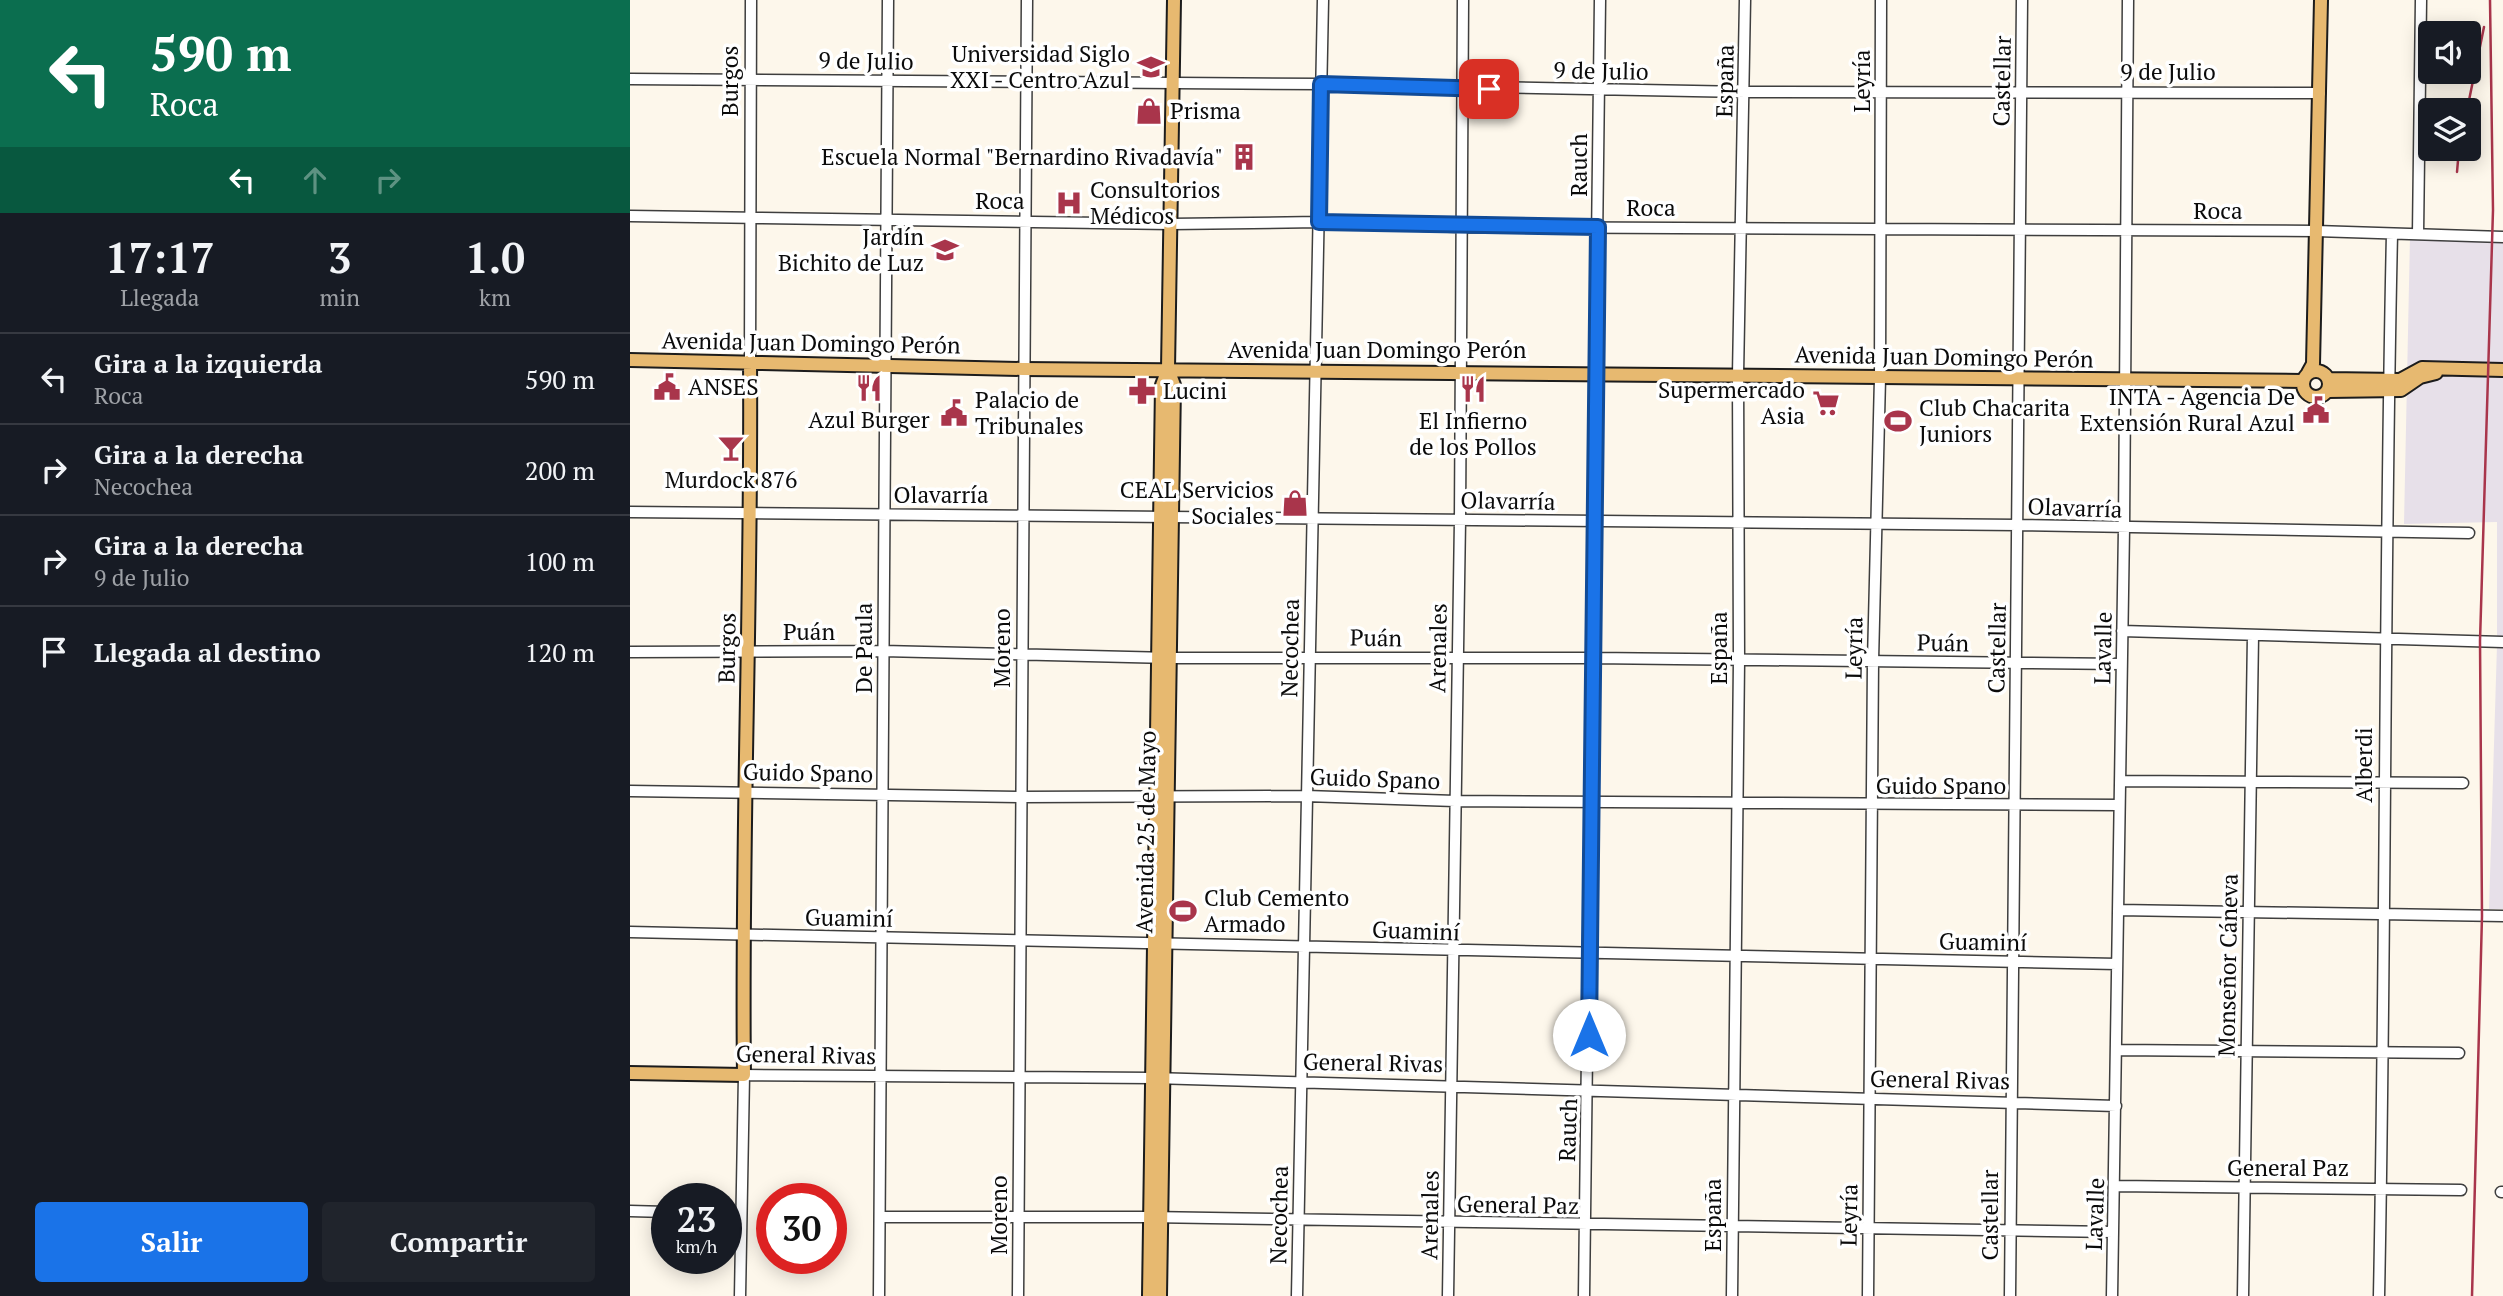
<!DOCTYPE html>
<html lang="es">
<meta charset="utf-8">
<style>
:root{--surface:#171b24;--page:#20242c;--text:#f1f3f6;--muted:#9ea1a6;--line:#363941;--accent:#1a73e8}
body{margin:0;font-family:"PT Serif",serif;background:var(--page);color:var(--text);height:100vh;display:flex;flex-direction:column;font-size:26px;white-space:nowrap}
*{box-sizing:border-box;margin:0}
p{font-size:23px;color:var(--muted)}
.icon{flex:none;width:38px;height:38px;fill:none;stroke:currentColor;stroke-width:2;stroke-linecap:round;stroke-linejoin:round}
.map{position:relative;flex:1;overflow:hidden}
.details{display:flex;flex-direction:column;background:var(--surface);width:630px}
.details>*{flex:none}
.top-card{background:#0b6e4f;color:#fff;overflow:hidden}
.tools{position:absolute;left:1788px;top:21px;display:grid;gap:14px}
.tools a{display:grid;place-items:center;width:63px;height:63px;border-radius:7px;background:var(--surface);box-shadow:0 4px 18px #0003;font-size:35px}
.speed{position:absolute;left:21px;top:1183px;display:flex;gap:14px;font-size:35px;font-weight:700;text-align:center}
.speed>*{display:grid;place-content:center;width:91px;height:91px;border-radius:50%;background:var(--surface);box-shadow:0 4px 18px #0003;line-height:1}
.speed small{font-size:18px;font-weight:400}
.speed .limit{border:10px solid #d22;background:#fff;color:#111}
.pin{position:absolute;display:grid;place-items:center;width:60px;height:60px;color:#fff;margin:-30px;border-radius:14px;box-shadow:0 4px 10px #0006}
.me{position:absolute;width:77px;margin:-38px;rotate:0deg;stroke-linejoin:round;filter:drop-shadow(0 0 5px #0008)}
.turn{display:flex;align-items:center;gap:24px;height:147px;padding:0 35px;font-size:32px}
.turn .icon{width:91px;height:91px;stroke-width:2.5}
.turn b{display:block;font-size:49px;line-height:60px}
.lanes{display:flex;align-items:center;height:66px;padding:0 35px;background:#0003;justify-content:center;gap:35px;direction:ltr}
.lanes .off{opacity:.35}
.eta{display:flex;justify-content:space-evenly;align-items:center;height:119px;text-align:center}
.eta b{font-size:42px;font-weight:700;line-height:49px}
.primary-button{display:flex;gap:14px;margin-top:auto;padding:14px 35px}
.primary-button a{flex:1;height:80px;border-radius:7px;background:var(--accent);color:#fff;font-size:28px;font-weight:700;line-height:80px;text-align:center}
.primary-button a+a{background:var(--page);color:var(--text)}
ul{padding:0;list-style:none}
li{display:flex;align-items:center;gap:21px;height:91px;padding:0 35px;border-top:2px solid var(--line)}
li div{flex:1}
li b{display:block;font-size:26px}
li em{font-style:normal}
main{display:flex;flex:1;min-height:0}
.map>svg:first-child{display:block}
.industrial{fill:#e7e0e9}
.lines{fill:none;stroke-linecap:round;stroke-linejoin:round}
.minor-casing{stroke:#3e3e3e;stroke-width:13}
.major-casing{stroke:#1c1c1c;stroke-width:16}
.minor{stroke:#fff;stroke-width:10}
.major{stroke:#e7b970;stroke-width:12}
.rail{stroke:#a9354b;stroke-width:2.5}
.route-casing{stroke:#114b97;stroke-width:18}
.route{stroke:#1a73e8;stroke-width:12}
.labels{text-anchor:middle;stroke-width:7;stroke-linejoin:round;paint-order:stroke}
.poi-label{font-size:23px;fill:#0b0b0b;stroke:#fff;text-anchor:start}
.street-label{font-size:23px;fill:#0b0b0b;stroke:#fff}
</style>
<main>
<section class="details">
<div class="top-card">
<div class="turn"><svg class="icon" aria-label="left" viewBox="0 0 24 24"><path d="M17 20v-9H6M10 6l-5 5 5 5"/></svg><div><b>590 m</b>Roca</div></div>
<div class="lanes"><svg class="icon" aria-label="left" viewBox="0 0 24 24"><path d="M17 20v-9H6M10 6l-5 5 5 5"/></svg><svg class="icon off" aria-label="ahead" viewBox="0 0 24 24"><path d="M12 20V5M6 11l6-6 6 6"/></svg><svg class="icon off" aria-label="right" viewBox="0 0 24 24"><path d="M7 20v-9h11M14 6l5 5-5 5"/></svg></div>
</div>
<div class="eta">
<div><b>17:17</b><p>Llegada</p></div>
<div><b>3</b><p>min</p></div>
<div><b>1.0</b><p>km</p></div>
</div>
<ul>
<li><svg class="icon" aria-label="left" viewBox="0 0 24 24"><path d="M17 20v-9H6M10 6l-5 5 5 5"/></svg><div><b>Gira a la izquierda</b><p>Roca</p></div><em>590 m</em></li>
<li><svg class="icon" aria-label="right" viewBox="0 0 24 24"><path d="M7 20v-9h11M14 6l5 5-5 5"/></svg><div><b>Gira a la derecha</b><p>Necochea</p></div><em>200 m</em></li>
<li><svg class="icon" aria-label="right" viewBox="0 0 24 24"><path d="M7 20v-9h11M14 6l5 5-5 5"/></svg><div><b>Gira a la derecha</b><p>9 de Julio</p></div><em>100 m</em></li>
<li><svg class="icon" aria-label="arrive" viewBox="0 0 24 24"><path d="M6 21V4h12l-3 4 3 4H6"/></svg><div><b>Llegada al destino</b></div><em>120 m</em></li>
</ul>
<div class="primary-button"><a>Salir</a><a>Compartir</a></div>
</section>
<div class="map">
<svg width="1873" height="1296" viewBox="0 0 1873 1296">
<rect width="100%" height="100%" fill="#fdf7eb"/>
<path class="industrial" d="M1780,236L1873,238V909H1859L1867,645V522L1774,524Z"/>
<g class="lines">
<defs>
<path id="minor" d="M0,79L691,84L1115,92L1690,93
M0,216L541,224L689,222L832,227L1686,231L1873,237
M1788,234L1791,0
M120,361L121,0
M0,512L1388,525L1839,533
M1492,631L1873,642
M0,652L253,651L540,658H963L1491,664
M1490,781L1833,783
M0,791L391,797L676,796L825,801L1489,805
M1488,910L1873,916
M0,932L1487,964
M1487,1050L1829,1053
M1485,1186L1831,1190
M1871,1192H1873
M0,1211L37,1212
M96,1213H111
M250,1217H519L1483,1232
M110,1296L114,1075L523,1078L1486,1106
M249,1296L258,0
M388,1296L397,0
M667,1296L693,0
M818,1296L830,520L833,0
M954,1296L970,0
M1102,1296L1109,661L1108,375L1115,0
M1238,1296L1243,661L1250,378L1251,0
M1380,1296L1392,0
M1482,1296L1494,528L1498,0
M1613,1296L1623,635
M1749,1296C1756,942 1754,588 1762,234"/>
<path id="major" d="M0,360L393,369L1672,381
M1673 384a13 13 0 1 1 26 0a13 13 0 1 1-26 0Z
M1678,373L1683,364L1691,0
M1698,379L1770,380L1792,368L1873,370
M1698,391L1771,390L1790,377L1806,373
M0,1073L114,1075C111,837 122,600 120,361
M519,1296L532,385L538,369L544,0
M530,1296L544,385L538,369"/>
</defs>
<use href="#minor" class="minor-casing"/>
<use href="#major" class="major-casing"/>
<use href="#minor" class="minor"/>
<use href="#major" class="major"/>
<path class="rail" d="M1837,110L1854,27
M1827,172L1829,149
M1842,1296L1852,916L1850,641L1863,210L1860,0"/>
</g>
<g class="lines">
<defs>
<path id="route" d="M859,89L691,84L689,222L968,227L959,1035"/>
</defs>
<use href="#route" class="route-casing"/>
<use href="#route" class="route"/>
</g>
<defs>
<symbol id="university-bare" viewBox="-9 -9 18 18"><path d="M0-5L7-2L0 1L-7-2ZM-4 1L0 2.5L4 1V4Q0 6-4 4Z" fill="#a9354b" stroke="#fff" stroke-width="2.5" paint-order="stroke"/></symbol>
<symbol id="shop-bare" viewBox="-9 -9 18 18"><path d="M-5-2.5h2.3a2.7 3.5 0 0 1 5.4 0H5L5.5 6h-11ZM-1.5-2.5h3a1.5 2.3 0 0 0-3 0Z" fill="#a9354b" stroke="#fff" stroke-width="2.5" paint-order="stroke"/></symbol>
<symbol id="building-bare" viewBox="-9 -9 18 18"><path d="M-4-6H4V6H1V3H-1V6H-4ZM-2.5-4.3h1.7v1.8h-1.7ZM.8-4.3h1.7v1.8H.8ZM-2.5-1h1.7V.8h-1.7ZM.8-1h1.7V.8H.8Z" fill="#a9354b" stroke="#fff" stroke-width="2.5" paint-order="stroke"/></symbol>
<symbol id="hospital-bare" viewBox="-9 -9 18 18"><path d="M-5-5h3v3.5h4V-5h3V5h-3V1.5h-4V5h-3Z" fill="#a9354b" stroke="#fff" stroke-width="2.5" paint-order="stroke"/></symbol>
<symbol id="school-bare" viewBox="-9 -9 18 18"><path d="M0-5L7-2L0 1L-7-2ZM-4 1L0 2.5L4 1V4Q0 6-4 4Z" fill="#a9354b" stroke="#fff" stroke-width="2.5" paint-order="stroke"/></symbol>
<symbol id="civic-bare" viewBox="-9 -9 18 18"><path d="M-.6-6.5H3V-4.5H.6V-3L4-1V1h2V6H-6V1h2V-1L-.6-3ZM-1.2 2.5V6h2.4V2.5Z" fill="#a9354b" stroke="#fff" stroke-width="2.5" paint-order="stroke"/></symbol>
<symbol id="restaurant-bare" viewBox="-9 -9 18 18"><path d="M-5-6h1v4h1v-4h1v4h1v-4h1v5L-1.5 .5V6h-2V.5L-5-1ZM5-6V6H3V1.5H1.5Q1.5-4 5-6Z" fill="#a9354b" stroke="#fff" stroke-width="2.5" paint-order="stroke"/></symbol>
<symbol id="pharmacy-bare" viewBox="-9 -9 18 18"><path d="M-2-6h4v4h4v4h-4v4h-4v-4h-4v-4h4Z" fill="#a9354b" stroke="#fff" stroke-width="2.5" paint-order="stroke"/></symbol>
<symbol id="supermarket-bare" viewBox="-9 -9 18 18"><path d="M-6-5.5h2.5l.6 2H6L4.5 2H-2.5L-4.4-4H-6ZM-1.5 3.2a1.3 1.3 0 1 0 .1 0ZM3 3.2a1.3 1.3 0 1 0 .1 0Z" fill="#a9354b" stroke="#fff" stroke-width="2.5" paint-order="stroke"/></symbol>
<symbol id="stadium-bare" viewBox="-9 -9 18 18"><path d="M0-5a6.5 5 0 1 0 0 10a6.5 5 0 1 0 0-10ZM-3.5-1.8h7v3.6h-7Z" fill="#a9354b" stroke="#fff" stroke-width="2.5" paint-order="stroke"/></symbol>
<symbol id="bar-bare" viewBox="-9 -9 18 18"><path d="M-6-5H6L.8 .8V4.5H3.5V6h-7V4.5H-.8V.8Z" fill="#a9354b" stroke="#fff" stroke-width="2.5" paint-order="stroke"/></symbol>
</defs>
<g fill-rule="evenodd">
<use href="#university-bare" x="502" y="48" width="38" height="38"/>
<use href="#shop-bare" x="500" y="92" width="38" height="38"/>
<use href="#building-bare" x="595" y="138" width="38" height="38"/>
<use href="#hospital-bare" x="420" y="184" width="38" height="38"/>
<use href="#school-bare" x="296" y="231" width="38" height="38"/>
<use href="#civic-bare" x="18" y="368" width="38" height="38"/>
<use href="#restaurant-bare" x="220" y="369" width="38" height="38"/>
<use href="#restaurant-bare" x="824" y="370" width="38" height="38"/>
<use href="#pharmacy-bare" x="493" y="372" width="38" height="38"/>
<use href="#supermarket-bare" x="1177" y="384" width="38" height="38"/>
<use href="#civic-bare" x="1667" y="391" width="38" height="38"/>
<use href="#civic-bare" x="305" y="394" width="38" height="38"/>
<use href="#stadium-bare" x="1249" y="402" width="38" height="38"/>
<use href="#bar-bare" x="82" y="429" width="38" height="38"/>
<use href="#shop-bare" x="646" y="484" width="38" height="38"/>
<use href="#stadium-bare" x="534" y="892" width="38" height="38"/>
</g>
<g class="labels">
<g class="poi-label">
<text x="500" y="62" text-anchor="end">Universidad Siglo<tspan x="500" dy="26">XXI - Centro Azul</tspan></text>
<text x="540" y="119">Prisma</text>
<text x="593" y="165" text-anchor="end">Escuela Normal "Bernardino Rivadavía"</text>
<text x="460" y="198">Consultorios<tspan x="460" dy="26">Médicos</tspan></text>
<text x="294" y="245" text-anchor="end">Jardín<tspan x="294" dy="26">Bichito de Luz</tspan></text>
<text x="58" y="395">ANSES</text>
<text x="1175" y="398" text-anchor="end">Supermercado<tspan x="1175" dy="26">Asia</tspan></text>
<text x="533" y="399">Lucini</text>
<text x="1665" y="405" text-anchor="end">INTA - Agencia De<tspan x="1665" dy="26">Extensión Rural Azul</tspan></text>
<text x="345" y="408">Palacio de<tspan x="345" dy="26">Tribunales</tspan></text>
<text x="1289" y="416">Club Chacarita<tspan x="1289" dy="26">Juniors</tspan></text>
<text x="239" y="428" text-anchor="middle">Azul Burger</text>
<text x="843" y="429" text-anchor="middle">El Infierno<tspan x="843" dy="26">de los Pollos</tspan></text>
<text x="101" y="488" text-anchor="middle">Murdock 876</text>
<text x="644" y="498" text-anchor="end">CEAL Servicios<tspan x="644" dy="26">Sociales</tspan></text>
<text x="574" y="906">Club Cemento<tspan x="574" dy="26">Armado</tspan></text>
</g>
<g class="street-label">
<text transform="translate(236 61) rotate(1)" y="8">9 de Julio</text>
<text transform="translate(971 71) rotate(1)" y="8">9 de Julio</text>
<text x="1538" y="80">9 de Julio</text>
<text transform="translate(100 81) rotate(-90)" y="8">Burgos</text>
<text transform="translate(1095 81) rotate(-89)" y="8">España</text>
<text transform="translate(1232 81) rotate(-90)" y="8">Leyría</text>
<text transform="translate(1372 81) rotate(-89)" y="8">Castellar</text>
<text transform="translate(949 165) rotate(-90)" y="8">Rauch</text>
<text x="370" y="209">Roca</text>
<text x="1021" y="216">Roca</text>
<text x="1588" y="219">Roca</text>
<text transform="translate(181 343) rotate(1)" y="8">Avenida Juan Domingo Perón</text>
<text x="747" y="358">Avenida Juan Domingo Perón</text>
<text transform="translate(1314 357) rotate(1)" y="8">Avenida Juan Domingo Perón</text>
<text x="311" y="503">Olavarría</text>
<text transform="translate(878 501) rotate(1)" y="8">Olavarría</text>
<text transform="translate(1445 508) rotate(2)" y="8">Olavarría</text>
<text x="179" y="640">Puán</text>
<text transform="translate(746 638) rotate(1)" y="8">Puán</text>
<text transform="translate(1313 643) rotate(1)" y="8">Puán</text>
<text transform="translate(97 648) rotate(-89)" y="8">Burgos</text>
<text transform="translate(234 648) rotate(-90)" y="8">De Paula</text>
<text transform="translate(372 648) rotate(-90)" y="8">Moreno</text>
<text transform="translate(660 648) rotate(-89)" y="8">Necochea</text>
<text transform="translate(808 648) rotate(-89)" y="8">Arenales</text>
<text transform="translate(1089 648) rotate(-90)" y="8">España</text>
<text transform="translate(1224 648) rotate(-89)" y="8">Leyría</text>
<text transform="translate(1367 648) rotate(-89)" y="8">Castellar</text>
<text transform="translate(1473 648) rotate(-89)" y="8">Lavalle</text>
<text transform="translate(1734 765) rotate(-90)" y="8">Alberdi</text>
<text transform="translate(178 773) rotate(1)" y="8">Guido Spano</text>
<text transform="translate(745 779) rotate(2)" y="8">Guido Spano</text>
<text x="1311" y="794">Guido Spano</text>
<text transform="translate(516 832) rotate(-89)" y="8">Avenida 25 de Mayo</text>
<text transform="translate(219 918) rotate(1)" y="8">Guaminí</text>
<text transform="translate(786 931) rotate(2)" y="8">Guaminí</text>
<text transform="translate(1353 942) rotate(1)" y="8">Guaminí</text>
<text transform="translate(1598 965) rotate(-89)" y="8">Monseñor Cáneva</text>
<text transform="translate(176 1055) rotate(1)" y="8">General Rivas</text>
<text transform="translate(743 1063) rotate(1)" y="8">General Rivas</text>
<text transform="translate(1310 1080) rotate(1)" y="8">General Rivas</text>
<text transform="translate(938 1130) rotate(-88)" y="8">Rauch</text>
<text x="1658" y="1176">General Paz</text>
<text transform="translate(888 1205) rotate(1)" y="8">General Paz</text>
<text transform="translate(1465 1214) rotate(-88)" y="8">Lavalle</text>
<text transform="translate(369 1215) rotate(-90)" y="8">Moreno</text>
<text transform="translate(649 1215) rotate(-89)" y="8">Necochea</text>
<text transform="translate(800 1215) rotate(-89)" y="8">Arenales</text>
<text transform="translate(1083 1215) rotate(-90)" y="8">España</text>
<text transform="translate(1219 1215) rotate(-89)" y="8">Leyría</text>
<text transform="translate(1360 1215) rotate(-90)" y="8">Castellar</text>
</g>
</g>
</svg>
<div class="tools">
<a><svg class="icon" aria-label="sound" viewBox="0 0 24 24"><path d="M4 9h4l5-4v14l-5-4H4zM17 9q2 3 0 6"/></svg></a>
<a><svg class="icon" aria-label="layers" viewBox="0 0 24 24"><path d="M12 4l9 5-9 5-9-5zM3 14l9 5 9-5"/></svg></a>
</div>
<div class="speed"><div>23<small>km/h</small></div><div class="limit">30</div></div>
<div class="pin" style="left:859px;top:89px;background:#d93025"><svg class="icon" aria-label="arrive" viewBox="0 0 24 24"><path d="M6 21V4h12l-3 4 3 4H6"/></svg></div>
<svg class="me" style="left:959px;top:1035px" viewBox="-20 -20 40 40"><circle r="19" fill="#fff"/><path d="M0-13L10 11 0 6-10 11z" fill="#1a73e8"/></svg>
</div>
</main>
